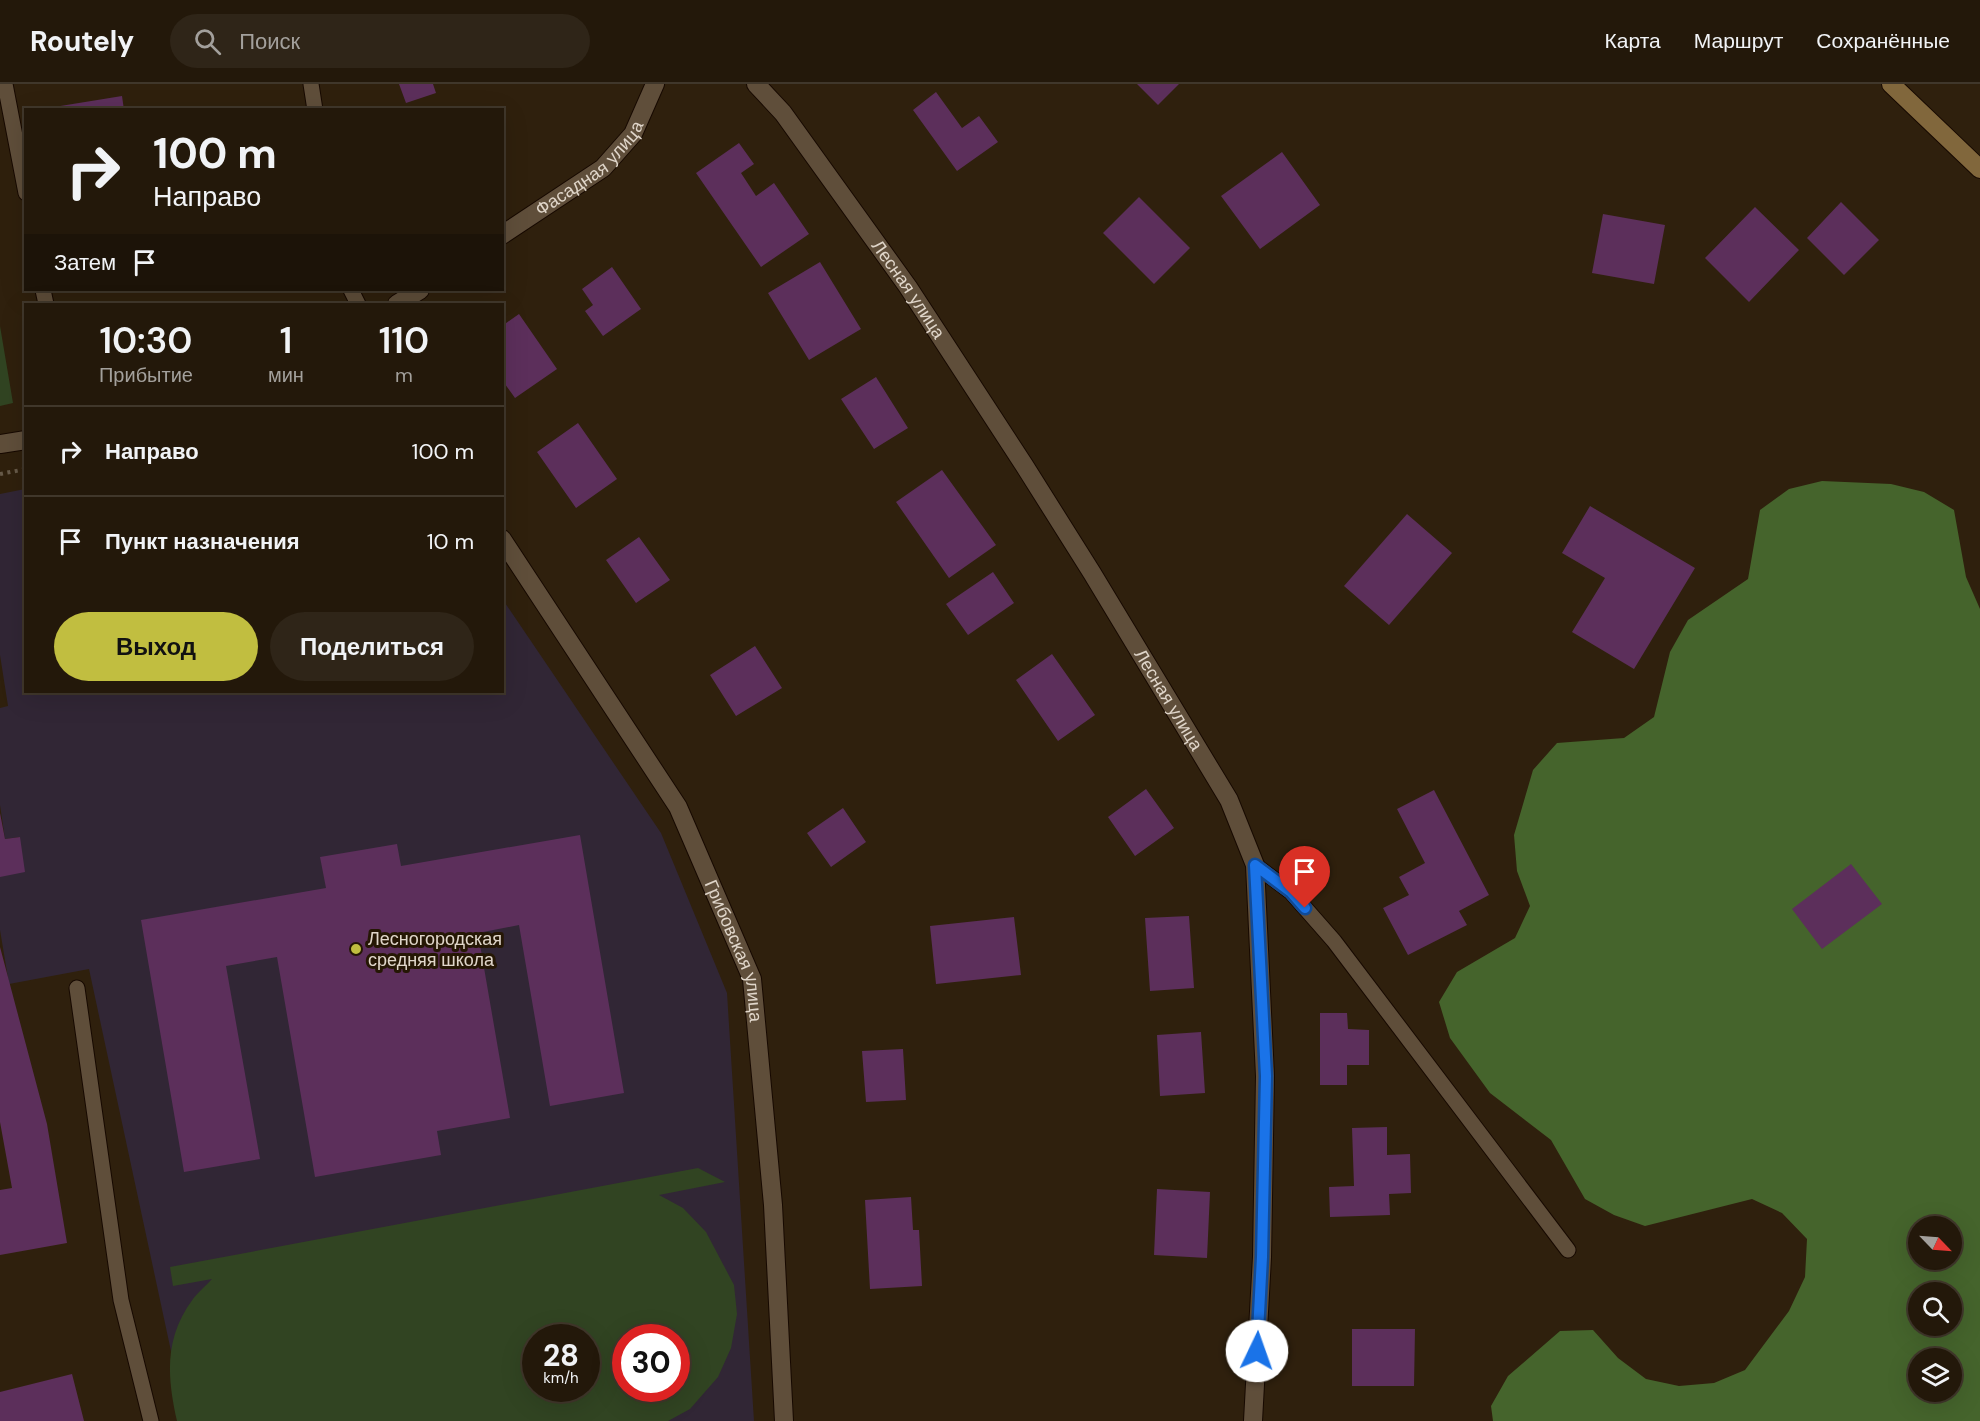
<!DOCTYPE html>
<html lang="ru">
<meta charset="utf-8">
<style>
:root{--surface:#23180a;--page:#2f2518;--text:#f1f3f6;--muted:#a3a09c;--line:#40372b;--accent:#c1be40}
body{margin:0;font-family:"DM Sans",sans-serif;background:var(--page);color:var(--text);height:100vh;display:flex;flex-direction:column;font-size:22px;white-space:nowrap}
*{box-sizing:border-box;margin:0}
p{font-size:20px;color:var(--muted)}
.icon{flex:none;width:33px;height:33px;fill:none;stroke:currentColor;stroke-width:2;stroke-linecap:round;stroke-linejoin:round}
.map{position:relative;flex:1;overflow:hidden}
.side{position:absolute;left:24px;top:219px;width:480px;height:390px;display:flex;flex-direction:column;background:var(--surface);border-radius:0px;box-shadow:0 6px 24px #0002,0 0 0 2px var(--line)}
.side>*{flex:none}
.hud{position:absolute;left:24px;top:24px;width:480px;height:183px;border-radius:0px;box-shadow:0 6px 24px #0002,0 0 0 2px var(--line);background:#23180a;color:var(--text);overflow:hidden}
.needle{width:39px;rotate:115deg}
.tools{position:absolute;left:1908px;top:1132px;display:grid;gap:12px}
.tools a{display:grid;place-items:center;width:54px;height:54px;border-radius:50%;background:var(--surface);box-shadow:0 6px 24px #0002,0 0 0 2px var(--line);font-size:30px}
.speed{position:absolute;left:522px;top:1240px;display:flex;gap:12px;font-size:30px;font-weight:700;text-align:center}
.speed>*{display:grid;place-content:center;width:78px;height:78px;border-radius:50%;background:var(--surface);box-shadow:0 6px 24px #0002,0 0 0 2px var(--line);line-height:1}
.speed small{font-size:15px;font-weight:400}
.speed .limit{border:9px solid #d22;background:#fff;color:#111}
.pin{position:absolute;display:grid;place-items:center;width:51px;height:51px;color:#fff;margin:-62px -26px;border-radius:50% 50% 50% 0;rotate:-45deg;box-shadow:0 0 6px #0007}
.pin .icon{rotate:45deg}
.me{position:absolute;width:66px;margin:-33px;rotate:3deg;stroke-linejoin:round;filter:drop-shadow(0 0 4px #0008)}
.turn{display:flex;align-items:center;gap:21px;height:126px;padding:0 30px;font-size:27px}
.turn .icon{width:78px;height:78px;stroke-width:2.5}
.turn b{display:block;font-size:42px;line-height:51px}
.then{display:flex;align-items:center;height:57px;padding:0 30px;background:#0003;gap:12px;font-size:22px}
.eta{display:flex;justify-content:space-evenly;align-items:center;height:102px;text-align:center}
.eta b{font-size:36px;font-weight:600;line-height:42px}
.primary-button{display:flex;gap:12px;margin-top:auto;padding:12px 30px}
.primary-button a{flex:1;height:69px;border-radius:36px;background:var(--accent);color:#111;font-size:24px;font-weight:600;line-height:69px;text-align:center}
.primary-button a+a{background:var(--page);color:var(--text)}
ul{padding:0;list-style:none}
li{display:flex;align-items:center;gap:18px;height:90px;padding:0 30px;border-top:2px solid var(--line)}
li div{flex:1}
li b{display:block;font-size:22px}
li em{font-style:normal}
header{display:flex;align-items:center;gap:36px;box-sizing:border-box;height:84px;padding:0 30px;background:var(--surface);border-bottom:2px solid var(--line)}
header strong{font-size:28px}
nav{display:flex;gap:33px;margin-inline-start:auto;font-size:21px}
.search{width:420px;height:54px;background:var(--page);display:flex;align-items:center;gap:15px;box-sizing:border-box;padding:0 21px;border-radius:33px;color:var(--muted);font-size:22px}
.map>svg:first-child{display:block}
.education{fill:#312635;fill-rule:evenodd}
.green{fill:#314422;fill-rule:evenodd}
.forest{fill:#45642c;fill-rule:evenodd}
.building{fill:#5c2f5b}
.lines{fill:none;stroke-linecap:round;stroke-linejoin:round}
.lane-casing{stroke:#170900;stroke-width:17}
.street-casing{stroke:#170900;stroke-width:20}
.secondary-casing{stroke:#170900;stroke-width:20}
.path{stroke:#675a49;stroke-width:4;stroke-dasharray:3 4.5;stroke-linecap:butt}
.lane{stroke:#5f4e3a;stroke-width:15}
.street{stroke:#5f4e3a;stroke-width:18}
.secondary{stroke:#81673c;stroke-width:18}
.route-casing{stroke:#114b97;stroke-width:15}
.route{stroke:#1a73e8;stroke-width:10}
.poi-dot{fill:#c1be40;stroke:#251704;stroke-width:2}
.labels{text-anchor:middle;stroke-width:6;stroke-linejoin:round;paint-order:stroke}
.street-label{font-size:18px;fill:#e0d6ca;stroke:#251704}
.poi-label{font-size:18px;fill:#e0d6ca;stroke:#251704;text-anchor:start}
</style>
<header>
<strong>Routely</strong>
<div class="search"><svg class="icon" aria-label="search" viewBox="0 0 24 24"><circle cx="10" cy="10" r="6"/><path d="M15 15l6 6"/></svg>Поиск</div>
<nav><a>Карта</a><a>Маршрут</a><a>Сохранённые</a></nav>
</header>
<div class="map">
<svg width="1980" height="1337" viewBox="0 0 1980 1337">
<rect width="100%" height="100%" fill="#2f200d"/>
<path class="education" d="M25,405L26,608H502L503,516L661,749L727,909L754,1337H186L89,885L9,900L0,846V793L20,753L5,755L0,721V624L8,622L0,571V410ZM536,1254H586V1305H536ZM626,1254H676V1305H626Z"/>
<path class="green" d="M0,242L13,319L0,322Z
M698,1084L725,1098L659,1111L683,1124L706,1148L734,1201L737,1230L731,1264L718,1293L690,1325L668,1337H177C167,1293 164,1254 193,1215C198,1208 206,1202 212,1195L173,1202L170,1183ZM536,1254H586V1305H536ZM626,1254H676V1305H626Z"/>
<path class="forest" d="M1822,397L1891,400L1924,408L1954,426L1966,493L1980,525V1337H1493L1491,1322L1508,1292L1560,1247L1593,1246L1618,1274L1646,1295L1679,1302L1714,1299L1745,1286L1789,1227L1805,1193L1807,1155L1782,1129L1752,1115L1645,1142L1614,1131L1585,1115L1551,1056L1490,1009L1450,954L1439,918L1457,888L1515,854L1530,822L1517,787L1514,751L1533,686L1557,659L1624,654L1654,633L1670,568L1688,536L1748,495L1760,426L1789,405ZM1918,1143H1952V1176H1918ZM1918,1209H1952V1242H1918ZM1918,1275H1952V1308H1918Z"/>
<path class="building" d="M399,0H433L436,9L406,19Z
M1137,0H1179L1158,21Z
M936,8L962,44L979,32L998,58L957,87L913,26Z
M122,12L124,26H48V24Z
M739,59L754,80L741,89L756,112L774,99L809,150L761,183L696,89Z
M1282,68L1320,121L1260,165L1221,112Z
M1139,113L1190,164L1154,200L1103,149Z
M1841,118L1879,156L1844,191L1807,154Z
M1755,123L1799,166L1749,218L1705,174Z
M1603,130L1665,141L1654,200L1592,189Z
M820,178L861,245L809,276L768,209Z
M612,183L641,225L603,252L585,227L593,221L582,205Z
M519,230L557,285L515,314L502,296V242Z
M876,293L908,344L874,365L841,315Z
M578,339L617,395L576,424L537,368Z
M942,386L996,461L949,494L896,418Z
M1590,422L1695,484L1634,585L1572,548L1605,494L1562,469Z
M1407,430L1452,469L1389,541L1344,502Z
M639,453L670,496L636,519L606,476Z
M993,488L1014,519L968,551L946,520Z
M755,562L782,604L736,632L710,591Z
M1052,570L1095,631L1058,657L1016,596Z
M1146,705L1174,744L1135,772L1108,733Z
M1434,706L1489,811L1459,827L1467,841L1408,871L1383,824L1409,811L1399,793L1425,779L1397,725Z
M843,724L866,758L831,783L807,749Z
M0,729L5,755L20,753L25,788L0,793Z
M580,751L624,1009L550,1022L519,841L478,849L510,1034L437,1047L441,1071L315,1093L277,873L226,882L260,1075L184,1088L141,836L326,804L320,773L397,760L401,782Z
M1851,780L1882,820L1822,865L1792,825Z
M1189,832L1194,904L1150,907L1145,834Z
M1014,833L1021,891L936,900L930,842Z
M0,863L47,1040L67,1159L0,1171V1106L12,1104L0,1038Z
M1320,929H1347L1348,945L1369,946V981H1347V1001H1320Z
M1201,948L1205,1009L1160,1012L1157,951Z
M903,965L906,1016L866,1018L862,967Z
M1387,1043V1071L1410,1070L1411,1109L1389,1110L1390,1131L1330,1133L1329,1103L1354,1102L1352,1044Z
M1157,1105L1210,1108L1207,1174L1154,1171Z
M911,1113L913,1146H919L922,1202L870,1205L865,1116Z
M1352,1245H1415L1414,1302H1352Z
M72,1290L84,1337H0V1308Z"/>
<g class="lines">
<defs>
<path id="lane" d="M5,0L26,109
M311,0L315,26
M43,206L46,220
M351,206L358,220
M1255,781L1291,808L1334,857L1568,1166
M77,904L121,1216L151,1337"/>
<g id="street">
<path id="s1" d="M756,0L783,29L908,203L1024,381L1092,489L1229,716L1255,781L1265,992L1262,1173L1253,1337"/>
<path id="s2" d="M502,151L603,84L633,50L655,0"/>
<path d="M397,220L420,206"/>
<path d="M0,360L26,356"/>
<path id="s3" d="M502,455L678,723L752,895L773,1121L784,1337"/>
</g>
<path id="secondary" d="M1891,0L1980,85"/>
</defs>
<use href="#lane" class="lane-casing"/>
<use href="#street" class="street-casing"/>
<use href="#secondary" class="secondary-casing"/>
<path class="path" d="M0,390L26,385"/>
<use href="#lane" class="lane"/>
<use href="#street" class="street"/>
<use href="#secondary" class="secondary"/>
</g>
<g class="lines">
<defs>
<path id="route" d="M1257,1267L1262,1173L1266,992L1255,781L1291,808L1305,824"/>
</defs>
<use href="#route" class="route-casing"/>
<use href="#route" class="route"/>
</g>
<circle class="poi-dot" cx="356" cy="865" r="6"/>
<g class="labels">
<g class="street-label">
<text dy="6" stroke="none"><textPath href="#s2" startOffset="111">Фасадная улица</textPath></text>
<text dy="6" stroke="none"><textPath href="#s1" startOffset="256">Лесная улица</textPath></text>
<text dy="6" stroke="none"><textPath href="#s1" startOffset="742">Лесная улица</textPath></text>
<text dy="6" stroke="none"><textPath href="#s3" startOffset="476">Грибовская улица</textPath></text>
</g>
<g class="poi-label">
<text x="368" y="861">Лесногородская<tspan x="368" dy="21">средняя школа</tspan></text>
</g>
</g>
</svg>
<div class="tools">
<a><svg class="needle" viewBox="-14 -14 28 28"><path d="M0-13l5 13h-10z" fill="#e53935"/><path d="M0 13l5-13h-10z" fill="#a3a09c"/></svg></a>
<a><svg class="icon" aria-label="search" viewBox="0 0 24 24"><circle cx="10" cy="10" r="6"/><path d="M15 15l6 6"/></svg></a>
<a><svg class="icon" aria-label="layers" viewBox="0 0 24 24"><path d="M12 4l9 5-9 5-9-5zM3 14l9 5 9-5"/></svg></a>
</div>
<div class="speed"><div>28<small>km/h</small></div><div class="limit">30</div></div>
<div class="pin" style="left:1305px;top:824px;background:#d93025"><svg class="icon" aria-label="arrive" viewBox="0 0 24 24"><path d="M6 21V4h12l-3 4 3 4H6"/></svg></div>
<svg class="me" style="left:1257px;top:1267px" viewBox="-20 -20 40 40"><circle r="19" fill="#fff"/><path d="M0-13L10 11 0 6-10 11z" fill="#1a73e8"/></svg>
<div class="hud">
<div class="turn"><svg class="icon" aria-label="right" viewBox="0 0 24 24"><path d="M7 20v-9h11M14 6l5 5-5 5"/></svg><div><b>100 m</b>Направо</div></div>
<div class="then">Затем<svg class="icon" aria-label="arrive" viewBox="0 0 24 24"><path d="M6 21V4h12l-3 4 3 4H6"/></svg></div>
</div>
<section class="side">
<div class="eta">
<div><b>10:30</b><p>Прибытие</p></div>
<div><b>1</b><p>мин</p></div>
<div><b>110</b><p>m</p></div>
</div>
<ul>
<li><svg class="icon" aria-label="right" viewBox="0 0 24 24"><path d="M7 20v-9h11M14 6l5 5-5 5"/></svg><div><b>Направо</b></div><em>100 m</em></li>
<li><svg class="icon" aria-label="arrive" viewBox="0 0 24 24"><path d="M6 21V4h12l-3 4 3 4H6"/></svg><div><b>Пункт назначения</b></div><em>10 m</em></li>
</ul>
<div class="primary-button"><a>Выход</a><a>Поделиться</a></div>
</section>
</div>
